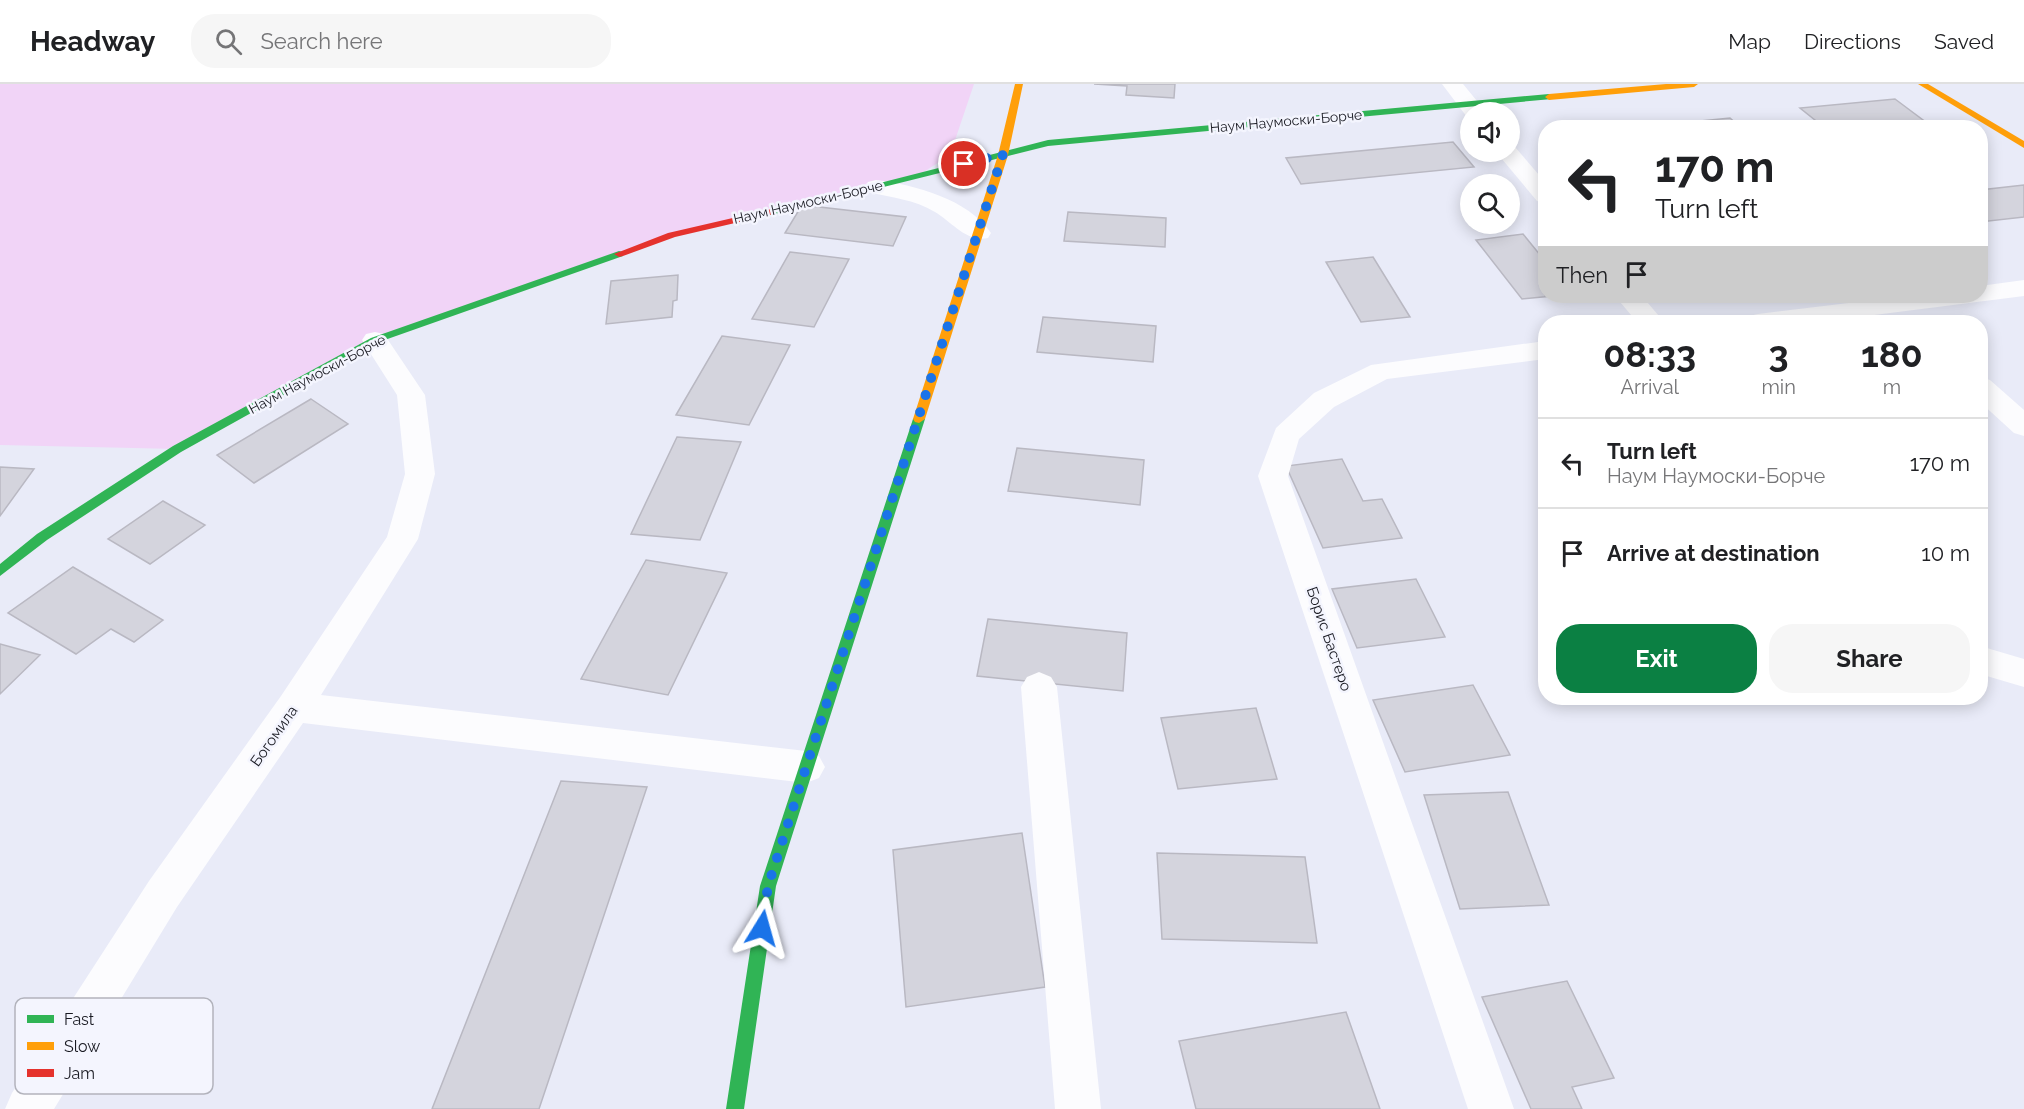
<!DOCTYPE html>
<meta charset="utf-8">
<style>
:root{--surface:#fff;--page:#f6f6f6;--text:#202124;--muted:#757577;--line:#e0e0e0;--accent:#0b8043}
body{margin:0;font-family:Raleway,sans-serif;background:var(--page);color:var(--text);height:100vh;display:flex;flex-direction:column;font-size:22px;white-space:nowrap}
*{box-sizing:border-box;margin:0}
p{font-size:20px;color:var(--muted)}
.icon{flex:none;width:33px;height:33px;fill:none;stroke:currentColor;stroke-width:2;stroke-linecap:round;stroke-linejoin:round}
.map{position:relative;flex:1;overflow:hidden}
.details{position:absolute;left:1538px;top:231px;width:450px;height:390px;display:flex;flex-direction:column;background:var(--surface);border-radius:24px;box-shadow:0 3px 15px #0003}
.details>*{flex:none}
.guide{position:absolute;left:1538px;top:36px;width:450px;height:183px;border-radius:24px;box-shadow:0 3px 15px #0003;background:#fff;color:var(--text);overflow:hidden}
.buttons{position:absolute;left:1460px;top:18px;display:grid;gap:12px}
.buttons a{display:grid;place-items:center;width:60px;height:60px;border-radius:50%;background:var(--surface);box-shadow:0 3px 15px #0003;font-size:30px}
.pin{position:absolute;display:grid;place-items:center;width:51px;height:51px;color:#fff;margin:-26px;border:3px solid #fff;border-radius:50%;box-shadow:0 2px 6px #0007}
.me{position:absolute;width:66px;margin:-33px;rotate:8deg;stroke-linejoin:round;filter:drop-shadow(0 0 4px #0008)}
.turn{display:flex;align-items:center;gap:21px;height:126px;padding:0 18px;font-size:27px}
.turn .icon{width:78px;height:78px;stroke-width:2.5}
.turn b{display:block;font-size:42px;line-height:51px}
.then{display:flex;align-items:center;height:57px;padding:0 18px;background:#0003;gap:12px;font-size:22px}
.eta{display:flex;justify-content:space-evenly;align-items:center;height:102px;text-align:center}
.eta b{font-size:36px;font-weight:700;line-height:42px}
.button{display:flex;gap:12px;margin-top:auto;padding:12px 18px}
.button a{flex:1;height:69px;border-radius:24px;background:var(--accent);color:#fff;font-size:24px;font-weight:700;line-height:69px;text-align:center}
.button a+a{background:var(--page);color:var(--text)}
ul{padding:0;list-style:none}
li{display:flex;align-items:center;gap:18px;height:90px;padding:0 18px;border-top:2px solid var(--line)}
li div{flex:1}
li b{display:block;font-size:22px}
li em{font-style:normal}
header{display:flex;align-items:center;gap:36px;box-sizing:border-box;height:84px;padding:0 30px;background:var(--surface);border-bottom:2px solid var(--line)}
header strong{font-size:28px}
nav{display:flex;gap:33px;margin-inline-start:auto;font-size:21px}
.search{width:420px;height:54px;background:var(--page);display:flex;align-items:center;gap:15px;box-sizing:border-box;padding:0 21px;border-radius:24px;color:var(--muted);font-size:22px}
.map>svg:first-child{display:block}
.green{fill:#f1d4f7}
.building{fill:#d4d4dd;stroke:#b9b8c2;stroke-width:1.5}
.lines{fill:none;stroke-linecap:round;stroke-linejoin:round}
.street{fill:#fcfcfe;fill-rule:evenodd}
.fast{fill:#30b455;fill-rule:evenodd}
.slow{fill:#ff9f0a;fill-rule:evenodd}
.jam{fill:#e5322d;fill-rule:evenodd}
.route{stroke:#1a73e8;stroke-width:10;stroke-dasharray:0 18}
.labels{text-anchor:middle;stroke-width:5;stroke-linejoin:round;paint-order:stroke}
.far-street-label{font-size:14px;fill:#191a22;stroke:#f4f5fe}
.street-label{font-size:15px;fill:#191a22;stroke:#f4f5fe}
.key{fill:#f4f5fe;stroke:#b2b3bc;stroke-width:1.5}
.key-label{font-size:16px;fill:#191a22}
</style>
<header>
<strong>Headway</strong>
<div class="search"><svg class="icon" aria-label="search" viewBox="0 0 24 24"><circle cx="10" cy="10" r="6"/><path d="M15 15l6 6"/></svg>Search here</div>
<nav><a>Map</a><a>Directions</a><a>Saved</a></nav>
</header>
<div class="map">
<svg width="2024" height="1025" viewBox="0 0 2024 1025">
<rect width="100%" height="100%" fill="#e9ebf8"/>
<path class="green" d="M0,0H974L950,71L916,93L672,151L375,256L177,365L0,361Z"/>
<path class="building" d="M1094,0H1175L1174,14L1126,11L1127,2Z
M1895,15L1927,39L1878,44H1825L1800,24Z
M1730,34L1741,44H1630Z
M1453,58L1474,83L1301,100L1286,74Z
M2024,101V133L1980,138V106Z
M802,121L906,133L893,162L785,149Z
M1068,128L1166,134L1165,163L1064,157Z
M1523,150L1545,177V212H1553L1522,215L1476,156Z
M790,168L849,175L814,243L752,235Z
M1373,173L1410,233L1361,238L1326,178Z
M678,191L677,216L673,217L672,233L606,240L611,197Z
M1043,233L1156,242L1153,278L1037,268Z
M722,252L790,261L749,341L676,331Z
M311,315L348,340L254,399L217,371Z
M677,353L741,358L700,456L631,450Z
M1017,364L1144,376L1140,421L1008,407Z
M1342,375L1363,417L1382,415L1402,454L1323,464L1286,382Z
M0,383L34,385L0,432Z
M163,417L205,441L150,480L108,455Z
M646,476L727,489L668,611L581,595Z
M73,483L163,536L134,558L111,545L76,570L8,529Z
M1416,495L1445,553L1357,564L1332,505Z
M988,535L1127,549L1123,607L977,592Z
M0,560L40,571L0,610Z
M1473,601L1510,671L1405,688L1373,616Z
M1256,624L1277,695L1178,705L1161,634Z
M561,697L647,703L539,1025H432Z
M1508,708L1549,821L1460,825L1424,711Z
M1022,749L1045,903L906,923L893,766Z
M1157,769L1305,773L1317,859L1162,855Z
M1567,897L1614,994L1572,1003L1582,1025H1531L1482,913Z
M1346,928L1380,1025H1196L1179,957Z"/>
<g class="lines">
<path class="street" d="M1442,0H1463L1486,28H1470V33H1467Z
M1509,62L1515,63L1545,98V119L1537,117L1496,68H1509Z
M876,96C915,101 968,115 991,149L988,154C967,159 952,138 935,128C914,115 892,114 868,108L864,103L868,98Z
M2024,196V212L1819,238H1745L1749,232L1758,230L1907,212H1980V202Z
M1615,212H1642L1664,238H1637Z
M375,248L384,250L425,311L435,390L418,455L321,611L806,667L819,672L825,683L819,694L806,699L303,639L177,823L54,1025H5L12,1009L149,797L281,612L387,453L405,390L397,311L362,256L366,250Z
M1545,257V275L1387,295L1334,323L1299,355L1288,392L1514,1025H1468L1258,392L1276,344L1314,309L1371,281Z
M1980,293L1990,296L2024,326V352L2014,349L1980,318Z
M1980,562L2024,575V603L1980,590Z
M1039,588L1051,593L1057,603L1101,1025H1055L1021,603L1027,593Z"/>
<path class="fast" d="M1549,10L1553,13L1552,15L1048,62L771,131L766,128L1048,56Z
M619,167L623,168V172L379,258L181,368L47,456L0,492V480L37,450L173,362L371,254Z
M919,331L925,335L776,802L744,1025H726L760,802L913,335Z"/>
<path class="slow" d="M1015,0H1023L1008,71L925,335L919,339L915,338L913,335L998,71Z
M1666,0H1698L1694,3L1549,16L1545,13L1549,10Z
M1918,0H1928L2024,57V64Z"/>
<path class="jam" d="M771,125L776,128L774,130L675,153L623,172L619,173L614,170L668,149Z"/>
</g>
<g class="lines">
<path class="route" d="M762,844L768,802L1003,70L964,80"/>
</g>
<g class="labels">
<g class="far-street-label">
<text transform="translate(1286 37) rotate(-5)" y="5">Наум Наумоски-Борче</text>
<text transform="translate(808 118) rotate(-13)" y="5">Наум Наумоски-Борче</text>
<text transform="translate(317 290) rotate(-28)" y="5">Наум Наумоски-Борче</text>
</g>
<g class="street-label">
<text transform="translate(1329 555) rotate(71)" y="5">Борис Бастеро</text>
<text transform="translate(274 652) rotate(-55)" y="5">Богомила</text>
</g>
</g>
<rect x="15" y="914" width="198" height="96" rx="9" class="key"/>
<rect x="27" y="931" width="27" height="8" fill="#30b455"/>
<rect x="27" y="958" width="27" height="8" fill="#ff9f0a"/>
<rect x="27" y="985" width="27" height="8" fill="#e5322d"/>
<g class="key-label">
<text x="64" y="941">Fast</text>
<text x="64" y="968">Slow</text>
<text x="64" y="995">Jam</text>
</g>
</svg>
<div class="buttons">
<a><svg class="icon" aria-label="sound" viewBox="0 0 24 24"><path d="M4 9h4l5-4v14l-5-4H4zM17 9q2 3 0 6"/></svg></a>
<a><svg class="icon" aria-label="search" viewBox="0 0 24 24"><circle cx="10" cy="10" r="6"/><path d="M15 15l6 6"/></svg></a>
</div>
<div class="pin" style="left:964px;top:80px;background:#d93025"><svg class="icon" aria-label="arrive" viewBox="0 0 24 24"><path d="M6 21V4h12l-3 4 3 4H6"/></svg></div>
<svg class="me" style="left:762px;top:844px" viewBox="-20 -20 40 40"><path d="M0-17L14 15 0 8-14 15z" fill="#1a73e8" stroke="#fff" stroke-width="4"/></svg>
<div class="guide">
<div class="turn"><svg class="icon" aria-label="left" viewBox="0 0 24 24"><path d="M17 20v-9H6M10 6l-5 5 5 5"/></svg><div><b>170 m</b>Turn left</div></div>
<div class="then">Then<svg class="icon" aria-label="arrive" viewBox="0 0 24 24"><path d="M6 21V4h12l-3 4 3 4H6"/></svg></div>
</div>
<section class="details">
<div class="eta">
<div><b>08:33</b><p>Arrival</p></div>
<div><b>3</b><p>min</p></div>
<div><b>180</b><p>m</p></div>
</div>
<ul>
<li><svg class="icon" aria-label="left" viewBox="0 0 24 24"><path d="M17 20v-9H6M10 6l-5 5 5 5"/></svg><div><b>Turn left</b><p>Наум Наумоски-Борче</p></div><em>170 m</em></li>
<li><svg class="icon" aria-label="arrive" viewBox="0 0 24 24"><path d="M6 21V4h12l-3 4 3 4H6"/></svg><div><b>Arrive at destination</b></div><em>10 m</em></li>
</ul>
<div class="button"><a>Exit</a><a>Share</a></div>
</section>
</div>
